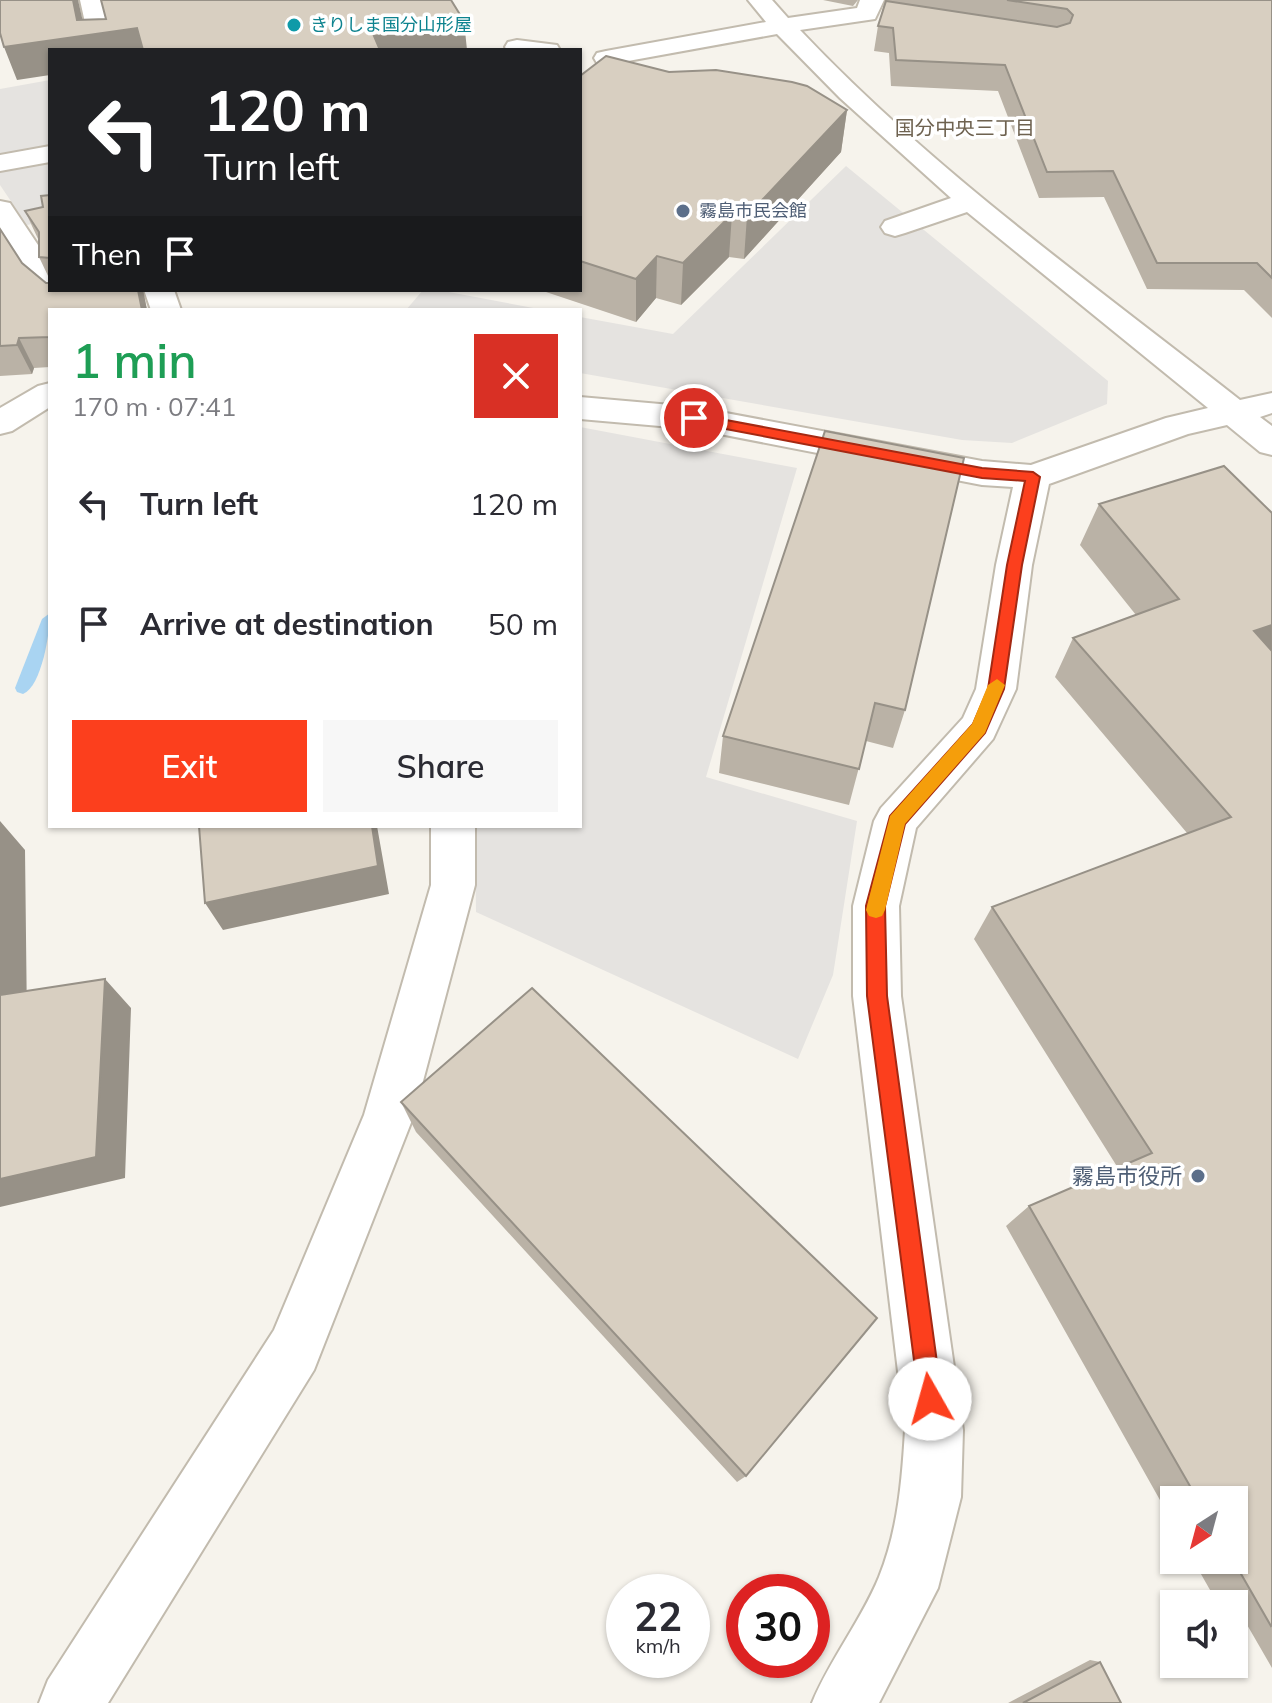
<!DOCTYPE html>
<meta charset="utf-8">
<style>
:root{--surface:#fff;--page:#f7f7f7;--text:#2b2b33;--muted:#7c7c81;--accent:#fc3f1d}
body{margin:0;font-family:Mulish,"Noto Sans JP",sans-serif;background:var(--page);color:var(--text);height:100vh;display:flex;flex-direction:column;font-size:30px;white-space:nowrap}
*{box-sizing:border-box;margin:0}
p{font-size:26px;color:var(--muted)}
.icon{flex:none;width:44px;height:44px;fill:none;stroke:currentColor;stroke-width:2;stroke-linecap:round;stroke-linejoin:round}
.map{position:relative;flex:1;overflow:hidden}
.details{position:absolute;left:48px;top:308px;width:534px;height:520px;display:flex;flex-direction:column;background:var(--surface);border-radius:0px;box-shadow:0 2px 6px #0004}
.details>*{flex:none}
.banner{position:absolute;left:48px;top:48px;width:534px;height:244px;border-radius:0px;box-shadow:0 2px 6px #0004;background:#202124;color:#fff;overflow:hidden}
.needle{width:52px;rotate:216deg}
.buttons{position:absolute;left:1160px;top:1486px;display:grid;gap:16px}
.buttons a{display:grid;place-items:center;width:88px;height:88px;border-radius:0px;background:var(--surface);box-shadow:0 2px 6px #0004;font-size:40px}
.speed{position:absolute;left:606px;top:1574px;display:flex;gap:16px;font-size:40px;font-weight:700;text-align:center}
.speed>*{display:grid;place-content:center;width:104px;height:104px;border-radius:50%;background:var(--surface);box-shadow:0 2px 6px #0004;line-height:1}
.speed small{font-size:20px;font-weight:400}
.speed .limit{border:12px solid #d22;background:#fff;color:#111}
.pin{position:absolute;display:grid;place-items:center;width:68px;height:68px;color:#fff;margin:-34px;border:4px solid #fff;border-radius:50%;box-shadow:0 2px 8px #0007}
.me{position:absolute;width:88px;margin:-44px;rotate:353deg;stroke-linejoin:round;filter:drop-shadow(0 0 6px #0008)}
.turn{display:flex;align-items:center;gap:28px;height:168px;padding:0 24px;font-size:36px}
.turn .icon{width:104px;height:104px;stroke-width:2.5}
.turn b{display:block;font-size:56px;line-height:68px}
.then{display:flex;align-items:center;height:76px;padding:0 24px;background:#0003;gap:16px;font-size:30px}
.round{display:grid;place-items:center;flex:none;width:84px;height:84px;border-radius:0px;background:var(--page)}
.overview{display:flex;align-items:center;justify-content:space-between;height:136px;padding:0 24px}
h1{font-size:48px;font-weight:600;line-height:60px;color:#1e9e55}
.primary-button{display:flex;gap:16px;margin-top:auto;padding:16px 24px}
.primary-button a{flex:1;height:92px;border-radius:0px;background:var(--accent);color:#fff;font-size:32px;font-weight:600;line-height:92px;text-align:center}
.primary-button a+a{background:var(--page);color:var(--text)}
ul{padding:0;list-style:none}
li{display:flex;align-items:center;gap:24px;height:120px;padding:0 24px}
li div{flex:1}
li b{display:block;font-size:30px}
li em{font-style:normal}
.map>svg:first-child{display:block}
.parking{fill:#e5e3e0}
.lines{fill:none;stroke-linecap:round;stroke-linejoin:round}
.stream{fill:#a9d4f2;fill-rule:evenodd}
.minor-casing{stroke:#c2bbae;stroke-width:4}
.minor{fill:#fff;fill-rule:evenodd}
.wall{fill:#bab2a6}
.shaded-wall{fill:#979187}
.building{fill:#d8cfc1;stroke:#979187;stroke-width:2}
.route{fill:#fc3f1d;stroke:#a42913;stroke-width:2}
.slow{fill:#f59e0b}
.culture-dot{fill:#0f9aa8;stroke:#fff;stroke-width:3}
.service-dot{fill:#5c6f8a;stroke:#fff;stroke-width:3}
.labels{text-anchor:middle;stroke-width:7;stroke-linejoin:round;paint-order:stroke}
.far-culture-label{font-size:18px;fill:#0d838f;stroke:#fff;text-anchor:start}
.far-service-label{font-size:18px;fill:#4e5e75;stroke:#fff;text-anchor:start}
.far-neighbourhood-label{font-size:20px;fill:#6e6250;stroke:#fff}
.service-label{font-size:22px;fill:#4e5e75;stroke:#fff;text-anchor:end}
</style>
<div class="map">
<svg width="1272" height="1703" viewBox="0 0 1272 1703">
<rect width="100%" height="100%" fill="#f6f3ec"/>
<path class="parking" d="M50,80V148L0,157V89Z
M50,159V220L27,225L0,185V168Z
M846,166L1108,381L1107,404L1012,443L962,440L580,373V317L673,334Z
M423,290H438L544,310H406Z
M580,427L797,468L706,777L857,821L833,975L798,1059L476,912L475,826H580Z"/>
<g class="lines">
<path class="stream" d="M50,613C50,632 42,686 23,694L17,692L15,688L42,619Z"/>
<defs>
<path id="minor" d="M80,0H104L115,50H91Z
M748,0H772L788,18L857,8L860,0H884L875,19L800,30C931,169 1090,282 1240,400L1272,393V413L1260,417L1272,426V455L1260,452L1227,425L1188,434L1049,484L1032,565L1016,689L993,739L916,828L899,906L901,996L963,1430L961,1497L938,1588L879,1703H812C830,1659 861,1621 879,1577C898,1530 902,1480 905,1430L853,996V906L874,821L881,808L963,718L976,689L996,565L1013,487L982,485L694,429L580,419V397L694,407L982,461L1031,465L1166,418L1208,408L967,212L905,233L895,236L885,233L881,227L885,221L951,198L840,98L777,34L606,65L597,63L594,58L597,53L606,51L766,22Z
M517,40L557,45L560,50H507L505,47L508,42Z
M50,146V162L0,171V155Z
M0,201L10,203L50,263V290L61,291L50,294L39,291L35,285L0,231Z
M144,290H174L181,310H151Z
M50,383V407L12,431L0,434V408L38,386Z
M431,826H475V885L414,1115L314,1370L108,1703H39L48,1680L274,1330L364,1115L431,885Z"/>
</defs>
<use href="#minor" class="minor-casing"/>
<use href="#minor" class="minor"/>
</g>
<path class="wall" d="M823,0H858L853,6Z
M885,0H1272V318L1244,290L1147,289L1104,197L1039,198L998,91L891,86L889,53L874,51L878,26Z
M669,72L847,110L841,152L744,259L729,257L681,305L656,298L636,322L540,290H580V76Z
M50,195V280L39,257V241L25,211L43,207Z
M0,229L22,263L50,290H143L147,310H50V367L34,368L32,374L0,376Z
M825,431L905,710L893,748L866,741L849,805L719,773L723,736Z
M1099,504L1272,513V1668L1246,1623L1234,1622V1604H1218L1193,1560H1234V1500H1174V1525L1006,1226L1029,1206L1118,1168L974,939L992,907L1187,833L1055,677L1073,638L1136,615L1080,545Z
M401,1102L746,1476L737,1482L416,1132Z
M1090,1660L1100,1662L1121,1703H1008Z"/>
<path class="shaded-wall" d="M73,0H78L86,35L137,28L144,50H50V75L17,80L4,47Z
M464,21L467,50H377L374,36Z
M847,110L841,152L744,259L747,216Z
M732,214L729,257L681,305L683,263Z
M657,256L656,298L636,322V279Z
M138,290H143L147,310H142Z
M19,338L34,368L32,374L17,345Z
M1272,625V655L1254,631Z
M0,821L25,850L27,1023L0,1000Z
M372,826H377L389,894L223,930L205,903Z
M105,979L131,1008L125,1178L0,1207V1179Z"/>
<path class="building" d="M0,0H73L77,20L106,19L101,0H451L464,21L374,36L380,50H143L137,28L4,47L0,33Z
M1007,0H1272V278L1257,263H1157L1113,171L1047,172L1005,65L896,60L893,28L878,26L886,1L1057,27L1070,23L1073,15L1067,9Z
M606,56L669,72L716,70L792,82L807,86L847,110L747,216L732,214L683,263L657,256L636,279L580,261V76Z
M50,195V258L39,257V232L25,211L43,207L41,196Z
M0,229L22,263L46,283H50V290H138L142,310H50V337L19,338L17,345L0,346Z
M825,431L964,458L905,710L875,703L859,769L723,736Z
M1224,466L1272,513V625L1254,631L1272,651V1625L1271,1626L1233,1560H1234V1500H1198L1029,1206L1152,1153L992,907L1231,817L1073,638L1179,599L1099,504Z
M199,826H372L378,866L205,903Z
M105,979L96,1157L0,1179V995Z
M532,988L877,1318L746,1476L401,1102Z
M1100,1662L1121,1703H1023Z"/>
<path class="route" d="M694,414L982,468L1033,472L1040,477L1022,565L1004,689L985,733L905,824L885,906L887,996L942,1399L939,1408L930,1411L922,1408L919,1399L867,996L866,906L890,816L973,724L988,689L1007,565L1025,481L982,478L689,422L687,418Z"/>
<path class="slow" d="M997,679L1005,685L985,733L905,824L885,910L882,916L876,918L869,916L866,910L890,816L972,724L988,685Z"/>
<circle class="culture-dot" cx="294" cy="25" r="8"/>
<g class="service-dot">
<circle cx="683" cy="211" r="8"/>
<circle cx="1198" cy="1176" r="8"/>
</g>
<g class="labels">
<g class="far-culture-label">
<text x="310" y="31">きりしま国分山形屋</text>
</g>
<g class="far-service-label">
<text x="699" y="217">霧島市民会館</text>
</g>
<g class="far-neighbourhood-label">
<text x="965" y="135">国分中央三丁目</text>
</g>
<g class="service-label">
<text x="1182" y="1184">霧島市役所</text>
</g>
</g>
</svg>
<div class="buttons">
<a><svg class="needle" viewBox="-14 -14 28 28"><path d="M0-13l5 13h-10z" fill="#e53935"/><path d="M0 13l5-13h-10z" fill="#7c7c81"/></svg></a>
<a><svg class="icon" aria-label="sound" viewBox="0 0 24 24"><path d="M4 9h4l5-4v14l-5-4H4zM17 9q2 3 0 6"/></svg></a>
</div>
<div class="speed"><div>22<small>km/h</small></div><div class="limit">30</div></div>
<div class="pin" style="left:694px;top:418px;background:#d93025"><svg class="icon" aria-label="arrive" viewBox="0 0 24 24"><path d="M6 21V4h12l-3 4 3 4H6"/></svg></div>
<svg class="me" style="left:930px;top:1399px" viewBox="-20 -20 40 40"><circle r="19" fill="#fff"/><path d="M0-13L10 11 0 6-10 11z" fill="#fc3f1d"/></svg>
<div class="banner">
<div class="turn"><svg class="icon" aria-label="left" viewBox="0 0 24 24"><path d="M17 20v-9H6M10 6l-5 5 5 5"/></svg><div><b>120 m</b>Turn left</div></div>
<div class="then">Then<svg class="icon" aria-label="arrive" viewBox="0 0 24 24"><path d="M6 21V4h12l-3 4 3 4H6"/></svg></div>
</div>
<section class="details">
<div class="overview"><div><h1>1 min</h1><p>170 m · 07:41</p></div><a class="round" style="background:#d93025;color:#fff"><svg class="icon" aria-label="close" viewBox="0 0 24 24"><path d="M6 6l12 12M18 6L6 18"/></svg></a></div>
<ul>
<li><svg class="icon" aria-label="left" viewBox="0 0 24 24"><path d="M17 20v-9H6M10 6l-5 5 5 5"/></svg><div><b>Turn left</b></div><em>120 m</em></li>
<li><svg class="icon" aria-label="arrive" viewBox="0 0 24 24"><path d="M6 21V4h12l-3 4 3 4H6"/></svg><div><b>Arrive at destination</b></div><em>50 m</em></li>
</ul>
<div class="primary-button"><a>Exit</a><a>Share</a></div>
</section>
</div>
